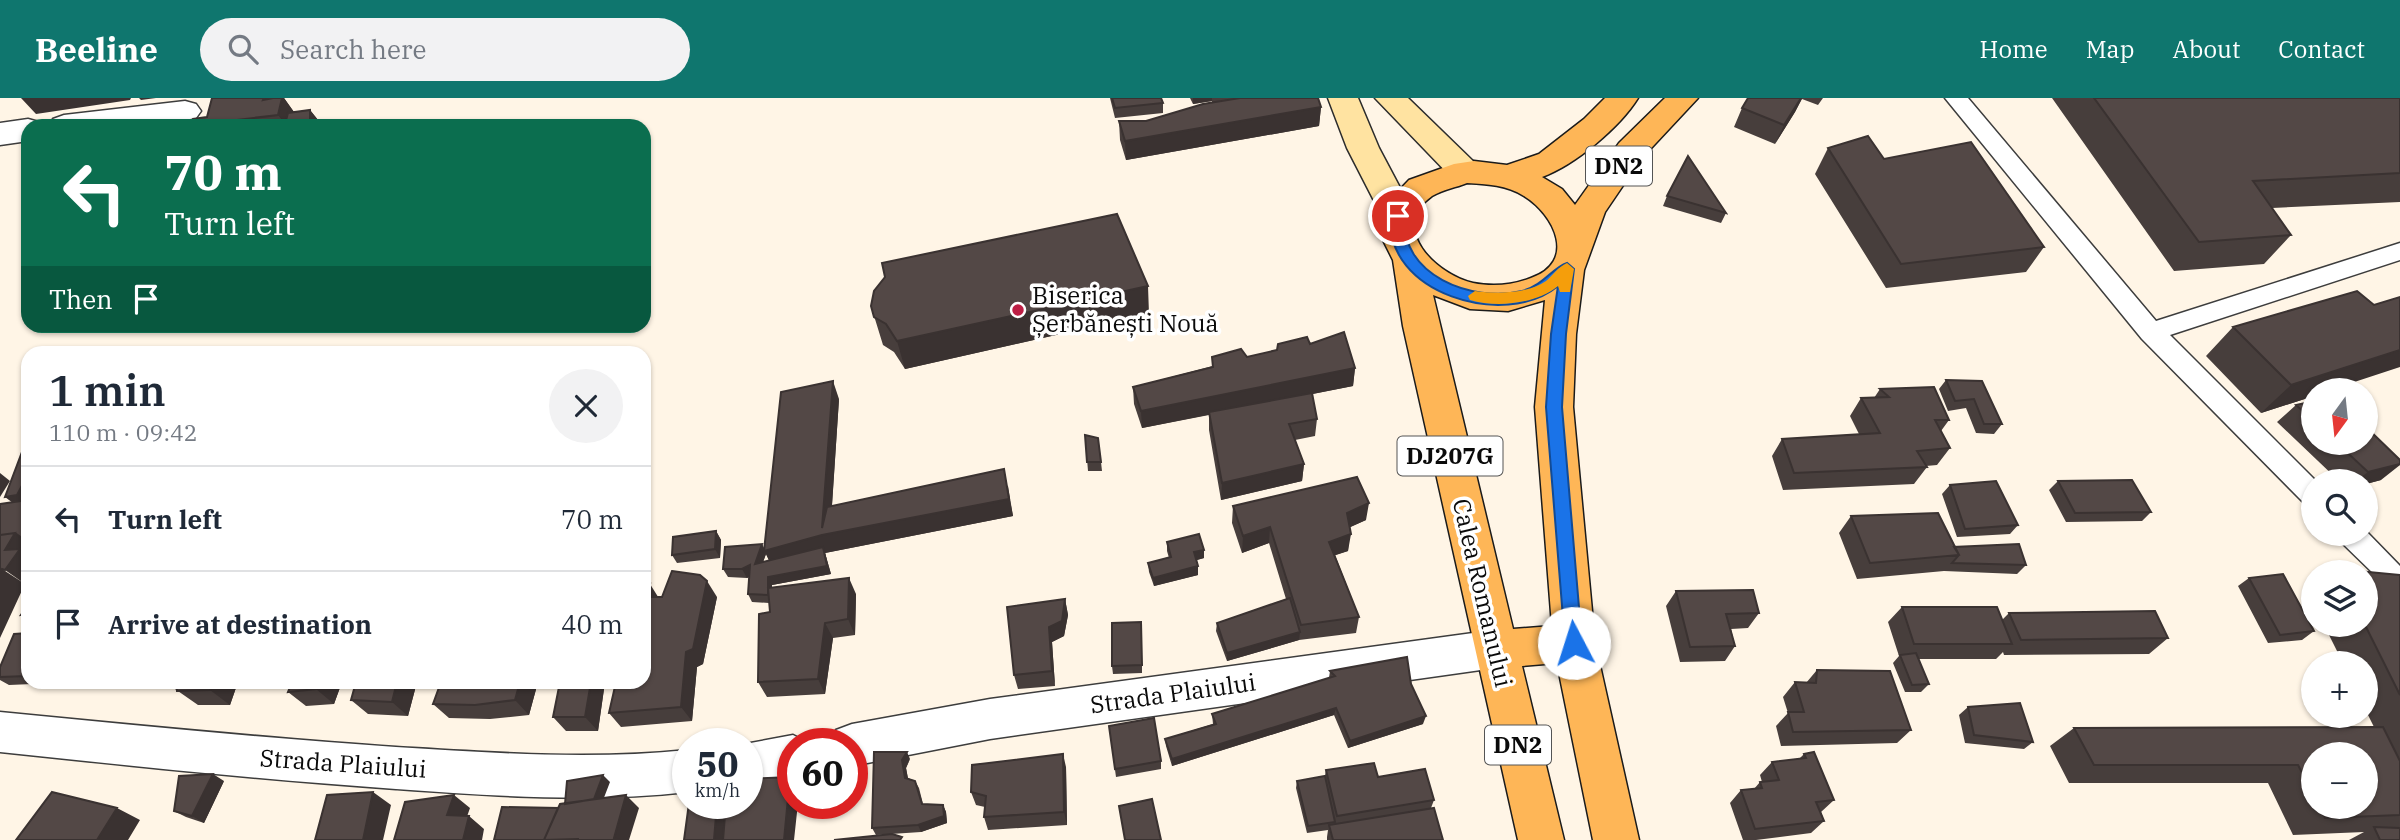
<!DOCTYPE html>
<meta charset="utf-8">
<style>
:root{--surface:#fff;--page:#f2f2f3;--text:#1f2937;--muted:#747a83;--line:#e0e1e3;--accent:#0f766e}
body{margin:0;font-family:"IBM Plex Serif",serif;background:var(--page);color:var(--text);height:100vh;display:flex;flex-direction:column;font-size:26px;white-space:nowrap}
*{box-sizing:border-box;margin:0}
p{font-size:23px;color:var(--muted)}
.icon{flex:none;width:38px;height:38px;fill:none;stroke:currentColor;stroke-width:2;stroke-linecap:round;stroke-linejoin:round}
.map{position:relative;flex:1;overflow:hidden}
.details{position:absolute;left:21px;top:248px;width:630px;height:343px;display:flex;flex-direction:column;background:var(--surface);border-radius:21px;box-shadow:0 2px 5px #0004}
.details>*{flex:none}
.guide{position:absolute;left:21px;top:21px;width:630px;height:214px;border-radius:21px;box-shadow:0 2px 5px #0004;background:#0b6e4f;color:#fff;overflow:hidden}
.needle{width:46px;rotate:195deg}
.fabs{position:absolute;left:2301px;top:280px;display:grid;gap:14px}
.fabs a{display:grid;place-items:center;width:77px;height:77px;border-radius:50%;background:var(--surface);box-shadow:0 2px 5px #0004;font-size:35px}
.speed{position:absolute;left:672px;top:630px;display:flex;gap:14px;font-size:35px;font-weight:700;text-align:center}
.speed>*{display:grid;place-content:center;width:91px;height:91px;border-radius:50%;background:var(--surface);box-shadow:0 2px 5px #0004;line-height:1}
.speed small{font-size:18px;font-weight:400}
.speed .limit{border:10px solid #d22;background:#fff;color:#111}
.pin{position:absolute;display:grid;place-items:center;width:60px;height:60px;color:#fff;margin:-30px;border:4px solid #fff;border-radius:50%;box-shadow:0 2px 7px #0007}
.me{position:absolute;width:77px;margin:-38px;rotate:355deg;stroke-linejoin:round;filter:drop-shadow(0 0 5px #0008)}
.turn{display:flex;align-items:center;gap:24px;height:147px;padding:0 28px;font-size:32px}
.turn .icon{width:91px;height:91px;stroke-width:2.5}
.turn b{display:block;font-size:49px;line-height:60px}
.then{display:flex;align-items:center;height:66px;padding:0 28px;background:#0003;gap:14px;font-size:26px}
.round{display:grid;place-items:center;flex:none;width:74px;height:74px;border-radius:37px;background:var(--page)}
.headline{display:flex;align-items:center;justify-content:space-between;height:119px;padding:0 28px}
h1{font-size:42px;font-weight:600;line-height:52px}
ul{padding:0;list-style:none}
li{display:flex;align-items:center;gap:21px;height:105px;padding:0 28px;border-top:2px solid var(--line)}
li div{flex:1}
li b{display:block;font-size:26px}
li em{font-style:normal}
header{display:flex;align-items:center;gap:42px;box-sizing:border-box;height:98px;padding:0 35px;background:var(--accent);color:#fff}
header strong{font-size:33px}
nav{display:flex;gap:38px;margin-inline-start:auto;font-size:24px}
.search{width:490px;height:63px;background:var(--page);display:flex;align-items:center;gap:18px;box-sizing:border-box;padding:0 24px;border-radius:38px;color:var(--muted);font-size:26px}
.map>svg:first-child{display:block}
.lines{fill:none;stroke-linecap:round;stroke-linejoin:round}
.service-casing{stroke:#3d3d3d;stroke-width:3}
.minor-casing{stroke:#3d3d3d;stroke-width:3}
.secondary-casing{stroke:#2c2c2c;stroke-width:3}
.primary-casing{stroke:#1b1b1b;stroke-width:3}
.service{fill:#fff;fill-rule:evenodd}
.minor{fill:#fff;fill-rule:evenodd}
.secondary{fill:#ffe3a1;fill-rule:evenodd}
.primary{fill:#feb657;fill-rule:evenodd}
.wall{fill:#473e3c;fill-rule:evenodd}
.shaded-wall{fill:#3a3231}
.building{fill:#534846;stroke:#3a3231;stroke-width:2}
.route{fill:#1a73e8;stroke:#114b97;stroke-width:2}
.slow{fill:#f59e0b}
.poi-dot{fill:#bd1e44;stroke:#fff;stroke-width:2.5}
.labels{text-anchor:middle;stroke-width:7;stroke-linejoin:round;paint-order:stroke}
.shield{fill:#fff;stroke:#545454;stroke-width:2}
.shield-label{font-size:23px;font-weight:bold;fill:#0a0a0a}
.poi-label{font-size:24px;fill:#0a0a0a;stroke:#fff;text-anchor:start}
.street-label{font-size:24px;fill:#0a0a0a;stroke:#fff}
</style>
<header>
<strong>Beeline</strong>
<div class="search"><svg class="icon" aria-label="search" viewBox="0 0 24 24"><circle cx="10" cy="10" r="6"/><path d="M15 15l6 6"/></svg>Search here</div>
<nav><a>Home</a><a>Map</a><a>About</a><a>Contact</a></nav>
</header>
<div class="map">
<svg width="2400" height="742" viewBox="0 0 2400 742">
<rect width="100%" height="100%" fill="#fff5e6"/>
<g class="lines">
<defs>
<path id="service" d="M1945,0H1968L2156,223L2400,145V162L2170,237L2316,383H2314V409L2305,406L2142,241Z
M2366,433L2400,468V505L2390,502L2377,479L2341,444L2337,436H2366Z"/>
<path id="minor" d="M185,3L196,6L201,13L196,20L148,28H48L53,21L64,17Z
M28,21L39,24L41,28H28V43L0,47V25Z
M1495,532L1510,538L1516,551L1510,564L1495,570L990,641L852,668V646H831L836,632L852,626L990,601Z
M0,614C132,627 264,640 396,649C494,655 591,662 688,652V694C591,705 494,698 396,691C264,682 132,668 0,654Z
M793,637L810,646H793V679L747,687V646H745Z"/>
<path id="secondary" d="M1328,0H1358L1379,50L1415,118L1410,126L1398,130L1386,126L1347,50Z
M1375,0H1408L1476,66L1481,74L1476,82L1465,85L1454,82Z"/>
<path id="primary" d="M1605,0H1638C1620,29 1575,67 1542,79L1562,91L1575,107L1619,45L1665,0H1698L1641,61L1605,114L1584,172L1576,236L1573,309L1595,545L1639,742H1593L1557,565L1522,568L1564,742H1518L1403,228L1393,162L1381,138L1383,113L1388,104L1409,82L1454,66L1474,63L1507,67L1539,56L1584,21ZM1467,85C1487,86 1507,87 1524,98C1555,117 1577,164 1531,180C1513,187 1493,189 1473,185C1437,177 1387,130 1432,98C1442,92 1457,89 1467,85ZM1433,197L1470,211L1508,213L1545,202L1535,309L1552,528L1513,531Z"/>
</defs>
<use href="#service" class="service-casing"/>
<use href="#minor" class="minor-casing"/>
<use href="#secondary" class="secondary-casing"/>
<use href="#primary" class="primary-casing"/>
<use href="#service" class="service"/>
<use href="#minor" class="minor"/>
<use href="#secondary" class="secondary"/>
<use href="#primary" class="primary"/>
</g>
<path class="wall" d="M284,0L294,14L310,12L318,22L317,28H188L207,19Z
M1110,0H1161L1163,5V15L1115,20Z
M1190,0H1318L1321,9L1319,28L1126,62L1120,42L1119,23H1146L1212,5V3L1193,6Z
M1748,0H1823L1818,7L1802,1L1795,14L1775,46L1734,29L1742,10Z
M2052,0H2400V104L2272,110L2291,137L2264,166L2174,173Z
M1828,50L1884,61L2044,149L2026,174L1886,190L1815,76Z
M1667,98L1726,115L1721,125L1663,108Z
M871,208L1149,216L905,271L894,254L883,247Z
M2233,229L2314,292V298L2261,315L2206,258Z
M1310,246L1355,270L1353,288L1312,296L1317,321L1315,338L1295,342L1304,366L1302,383L1221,402L1209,332V317L1142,330L1134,306L1133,289L1247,259Z
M1946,282L1982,283L2002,326L1994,336L1976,335L1966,310L1948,313L1939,291Z
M1880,291L1949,322L1941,333L1950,350L1937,367L1926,368L1927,369L1914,386L1783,392L1772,358L1782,341L1859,336L1850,318L1861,300H1874Z
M839,301L832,408L1008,388L1013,418L825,455L831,476L772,487V490L856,496L855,537L833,540L825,596L767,599L758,584L770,514L769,505L752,504L748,496L749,479L747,480L728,479L723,471L762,446L764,451ZM766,456L769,462L763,464Z
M2314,303V345H2366L2381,382L2366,386V383H2339L2277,324L2296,307Z
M1085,337L1101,364L1102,373H1088Z
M2058,383L2151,414L2142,423L2066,424L2049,392Z
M1950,387L2018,427L2010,436L1957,439L1942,396Z
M1233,408L1366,422L1350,429L1348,453L1335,457L1359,519L1356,535L1299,542L1227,563L1216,533L1217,525L1286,501L1269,445L1242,455L1232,425Z
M1851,418L1954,449L2026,467L2017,476L1944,473L1857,481L1839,435Z
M716,433L721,442L720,460L677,465L672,457Z
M1167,444L1204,452V460L1196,462L1198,468V477L1154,488L1149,474L1148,465L1169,460L1167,453Z
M2337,471L2400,477V729L2397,730L2400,742H2349L2364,734L2293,737L2268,685H2069L2050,648L2074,630L2374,629L2366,613V565H2343L2324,527H2366V474H2333ZM2314,656L2366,709H2314Z
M2249,480L2314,533L2302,542L2268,545L2238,488Z
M2314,488V505L2308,493Z
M1676,493L1759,515L1748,530L1731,531L1735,548L1725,563L1680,564L1666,508Z
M659,499H717L703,566L697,569L692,623L621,629L609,615Z
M1065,501L1068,517L1064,538L1052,544L1055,588L1018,591L1014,577Z
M1902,509L2002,522L2009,515L2168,540L2149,556L2004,557L2003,554L1996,561H1918L1929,586L1921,594H1905L1893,565L1899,558L1888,524Z
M1142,532V575L1113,576L1112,568Z
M28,535V584H57L56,585L9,587L0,582V569Z
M1817,572L1911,632L1897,645L1781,648L1776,628L1788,615L1783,599L1795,584L1806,585Z
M1330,573L1411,586L1423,626L1348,650L1334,617L1172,668L1166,648L1165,641L1213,626L1212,616L1329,580Z
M165,584H238L230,607H198Z
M290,584H342L334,606L306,608L288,594L291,586Z
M417,584L408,618L368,616L351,602Z
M441,584H538L529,617L490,621L449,620L433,606Z
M560,584H605L598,633H566L553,619Z
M1968,609L2033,644L2024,651L1965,645L1959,617Z
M1109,628L1161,663V671L1116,679Z
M1804,656L1834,702L1821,714L1824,723L1811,735L1756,742H1743L1730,705L1741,692L1754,691L1760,684H1762L1760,677L1772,664L1799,661Z
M910,661L906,670L908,680L915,683L919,690L923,706L943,707L946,714L947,725L921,734L876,737L872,730Z
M1066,669L1067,727L988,732L984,719L985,709L976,707L971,694Z
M1326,672L1378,679L1434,702L1431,710L1443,742H1327V739L1328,732L1307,735L1296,690L1297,683L1325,678Z
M224,683L204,725L186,719L174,713Z"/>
<path class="shaded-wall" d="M21,0H131L130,2L36,16Z
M139,0H156L141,2Z
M264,0H284L296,17L285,26L278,17L263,2Z
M1193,0H1212V3L1193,6Z
M1801,0H1802L1795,14L1775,46L1784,27Z
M1321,9L1319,28L1126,62L1125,43Z
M310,12L318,22L317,28H314L310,23Z
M1148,188L1149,216L905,271L897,243Z
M2400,252V269L2330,292H2314V298L2261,315L2291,287Z
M1355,270L1353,288L1142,330L1141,313Z
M833,283L839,301L830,436L1004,371L1013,418L825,455L831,476L772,487V505L768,497V479L772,469L766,456L759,475L755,466L762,446L765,452L822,430Z
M1304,366L1302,383L1221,402L1222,385Z
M2400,366V367L2381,382L2366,386V383H2356L2368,374Z
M0,375L10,383L0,399Z
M28,376V406L17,408L5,399Z
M1369,405L1366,422L1344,432L1347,415Z
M1270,429L1269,445L1242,455L1243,438Z
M716,433L721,442L720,460L715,451Z
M15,435H28V488L5,472V452Z
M1351,436L1348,453L1327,460L1329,444Z
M1204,452V460L1194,463V454Z
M750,467L755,476L747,480L742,471Z
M1198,468V477L1154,488L1153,480Z
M2,471L25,486L0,540V475Z
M849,480L856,496L855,537L848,521Z
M707,483L717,499L703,566L697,569L692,623L681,609L686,554Z
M650,486L660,502L647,499Z
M1065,501L1068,517L1064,538L1052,544L1055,588L1052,573L1049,529Z
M825,525L833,540L825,596L818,581Z
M1300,534L1299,542L1227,563V555Z
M213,584H238L230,607L210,592Z
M319,584H342L334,606L316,591Z
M397,584H417L408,618L392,604Z
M520,584H538L529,617L515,602Z
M591,584H605L598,633L585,619Z
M1336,610L1334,617L1172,668V661Z
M1426,618L1423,626L1348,650L1350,643Z
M907,654L910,661L906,670L909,687L905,680L902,662Z
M1063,656L1066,669L1067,727L1064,714Z
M213,676L224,683L204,725L192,718Z
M603,677L610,684L600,710L593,703Z
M790,679L793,683V705H798L794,742H784Z
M373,694L391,707L383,742H363Z
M454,697L470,710L463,730L447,717Z
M626,697L639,710L629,742H616L614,740Z
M717,705H720L728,715L726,742H714Z
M943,707L946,714L947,725L921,734L918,727Z
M117,710L140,722L128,742H97Z
M469,718L484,731L482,742H463Z"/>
<path class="building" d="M212,0H264L263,2L273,0H282L278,17L203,26L198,28H188L193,21L207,19Z
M1112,0H1161L1163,5L1115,10Z
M1240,0H1318L1321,9L1125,43L1119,23H1146L1203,6Z
M1748,0H1801L1784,27L1742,10Z
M2094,0H2400V75L2253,83L2291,137L2199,144Z
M310,12V23L285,26L288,15Z
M1868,38L1884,61L1971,44L2044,149L1901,166L1828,50Z
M1688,58L1726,115L1667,98Z
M1117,116L1148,188L897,243L886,226L874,219L871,208L874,193L885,179L882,165Z
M2357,193L2374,207L2400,199V252L2291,287L2233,229Z
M1344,234L1355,270L1141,313L1133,289L1213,269L1212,259L1241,251L1247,259L1277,252L1278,246L1307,239L1310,246Z
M1946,282L1982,283L2002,326H1984L1974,301L1955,303Z
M833,283L822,430L827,409L1004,371L1009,401L822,437L764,453L781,294Z
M1934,289L1949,322H1935L1950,350L1917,353L1927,369L1794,375L1782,341L1880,335L1861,300L1889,299L1880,291Z
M1312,295L1317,321L1289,326L1304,366L1222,385L1209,314Z
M2314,303V323L2296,307Z
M2366,329L2400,362V366L2368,374L2337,345H2366Z
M1085,337L1098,340L1101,364H1087Z
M22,354H28V376L17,397L5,399Z
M1357,379L1369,405L1347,415L1351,436L1329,444L1359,519L1301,527L1270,429L1243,438L1233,408Z
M2132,382L2151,414L2075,415L2058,383Z
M1996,383L2018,427L1965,431L1950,387Z
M28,402V435L26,443L15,435L0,437V406Z
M1938,415L1959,457L1870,465L1851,418Z
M716,433L715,451L672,457L673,439Z
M15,435L5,452L20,451L5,472L2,471L0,475V437Z
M1199,436L1204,452L1194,454L1198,468L1153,480L1148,465L1171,459L1167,444Z
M762,446L755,466L823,449L827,468L768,479V497L748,496L750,467L742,471H723L725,449Z
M2019,446L2026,467L1952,465L1959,457L1954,449Z
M2337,471L2400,477V597L2365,527H2366V474H2338Z
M672,473L700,477L707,483L693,551L686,554L681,609L609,615L616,584H644V488L650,486L647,499H662Z
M2283,476L2314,533L2280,537L2249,480Z
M849,480L848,521L825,525L818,581L758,584L759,516L770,514L768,490Z
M1753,492L1759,515L1726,516L1735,548L1690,549L1676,493Z
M1290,500L1300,534L1227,555L1217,525Z
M1065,501L1062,523L1049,529L1052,573L1014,577L1007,509Z
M28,507V516L21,517Z
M1902,509H1997L2012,546H1914Z
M2155,513L2168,540L2021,542L2009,515Z
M1141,524L1142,567L1112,568V525Z
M28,535V578L0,579V569L14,536Z
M1916,555L1929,586L1912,587L1900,557Z
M1407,559L1411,586L1426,618L1350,643L1336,610L1172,661L1165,641L1216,626L1212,616L1335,578L1330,573Z
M1817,572L1890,573L1911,632L1793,634L1788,614H1804L1795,584L1816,585Z
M176,584H213L210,592L177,593Z
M292,584H319L316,591L288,594Z
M356,584H397L392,604L351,602Z
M441,584H520L515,602L475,607L433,606Z
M560,584H591L585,619H553Z
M2020,605L2033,644L1974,637L1968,609Z
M1154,620L1161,663L1115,671L1109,628Z
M2383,629L2400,663V717L2325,720L2320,709H2366V656H2314V697L2298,667H2094L2074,630Z
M874,654H907L902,662L905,680L915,683L922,706L943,707L944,718L918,727L872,730Z
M1814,654L1834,702L1816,704L1824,723L1755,731L1741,692L1762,690L1760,684L1779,682L1772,664L1806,660L1804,656Z
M1063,656L1064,714L984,719L986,698L971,694L972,667Z
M1374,665L1378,679L1425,671L1434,702L1337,718L1326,672Z
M213,676L192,718L174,713L179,678Z
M603,677L594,701L565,706L567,683Z
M1325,678L1335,724L1308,728L1297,683Z
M790,679L784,742H723L726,705H747V681Z
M52,694L117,710L97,742H16Z
M373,694L363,742H315L327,697Z
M454,697L447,717L469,718L463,742H394L405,704Z
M626,697L614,740L620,742H578V741L544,742L560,706Z
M1152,701L1161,742H1125L1119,708Z
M689,705H717L714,742H684Z
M502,709L558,710L544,742H494Z
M1434,710L1443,742H1333L1329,727Z
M2374,729L2400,730V742H2380Z
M892,736L902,739L900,742H834Z"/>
<path class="route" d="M1398,113L1405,118C1399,177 1472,205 1522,193C1544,187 1552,170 1567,165L1574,171L1566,236L1562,309L1582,545L1580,550L1574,552L1568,550L1565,545L1546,309L1551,236L1558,188C1505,232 1383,195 1391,118Z"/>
<path class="slow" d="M1567,165L1574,171L1570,194H1560L1558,188C1536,206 1497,210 1470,202L1468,198L1475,193C1498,196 1527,196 1546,183C1553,177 1558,169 1567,165Z"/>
<circle class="poi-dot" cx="1018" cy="212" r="7"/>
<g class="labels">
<g class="shield">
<rect x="1586" y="48.5" width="66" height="39" rx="5"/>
<rect x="1397.5" y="338.5" width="105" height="39" rx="5"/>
<rect x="1485" y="627.5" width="66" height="39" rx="5"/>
</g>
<g class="shield-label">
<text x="1619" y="76">DN2</text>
<text x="1450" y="366">DJ207G</text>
<text x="1518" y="655">DN2</text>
</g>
<g class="poi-label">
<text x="1032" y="206">Biserica<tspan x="1032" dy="28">Șerbănești Nouă</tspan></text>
</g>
<g class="street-label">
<text transform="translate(1482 495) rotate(77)" y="8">Calea Romanului</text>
<text transform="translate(1173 596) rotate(-8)" y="8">Strada Plaiului</text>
<text transform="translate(343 666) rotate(4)" y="8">Strada Plaiului</text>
</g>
</g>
</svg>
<div class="fabs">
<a><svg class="needle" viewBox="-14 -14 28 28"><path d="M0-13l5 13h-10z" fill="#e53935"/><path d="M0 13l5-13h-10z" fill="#747a83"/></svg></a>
<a><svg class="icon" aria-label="search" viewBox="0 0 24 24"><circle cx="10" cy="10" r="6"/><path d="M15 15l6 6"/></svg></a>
<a><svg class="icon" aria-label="layers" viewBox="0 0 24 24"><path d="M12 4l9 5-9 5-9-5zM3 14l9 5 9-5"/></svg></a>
<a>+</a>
<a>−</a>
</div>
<div class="speed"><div>50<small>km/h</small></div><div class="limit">60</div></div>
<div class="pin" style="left:1398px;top:118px;background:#d93025"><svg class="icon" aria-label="arrive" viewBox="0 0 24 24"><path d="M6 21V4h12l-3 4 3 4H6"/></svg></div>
<svg class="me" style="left:1574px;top:545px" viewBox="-20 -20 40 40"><circle r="19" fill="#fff"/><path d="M0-13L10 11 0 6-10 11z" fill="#1a73e8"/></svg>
<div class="guide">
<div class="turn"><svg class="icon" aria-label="left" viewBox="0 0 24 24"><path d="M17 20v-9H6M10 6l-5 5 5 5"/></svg><div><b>70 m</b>Turn left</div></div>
<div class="then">Then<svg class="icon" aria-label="arrive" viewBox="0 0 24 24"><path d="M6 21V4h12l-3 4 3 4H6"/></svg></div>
</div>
<section class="details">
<div class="headline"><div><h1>1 min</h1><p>110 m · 09:42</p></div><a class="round"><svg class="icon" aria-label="close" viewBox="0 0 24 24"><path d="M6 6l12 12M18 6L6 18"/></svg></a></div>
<ul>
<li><svg class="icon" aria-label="left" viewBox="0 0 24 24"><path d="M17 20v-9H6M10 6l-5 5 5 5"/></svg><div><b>Turn left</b></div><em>70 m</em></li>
<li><svg class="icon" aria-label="arrive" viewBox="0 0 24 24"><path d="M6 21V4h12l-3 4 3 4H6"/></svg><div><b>Arrive at destination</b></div><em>40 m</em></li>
</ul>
</section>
</div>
